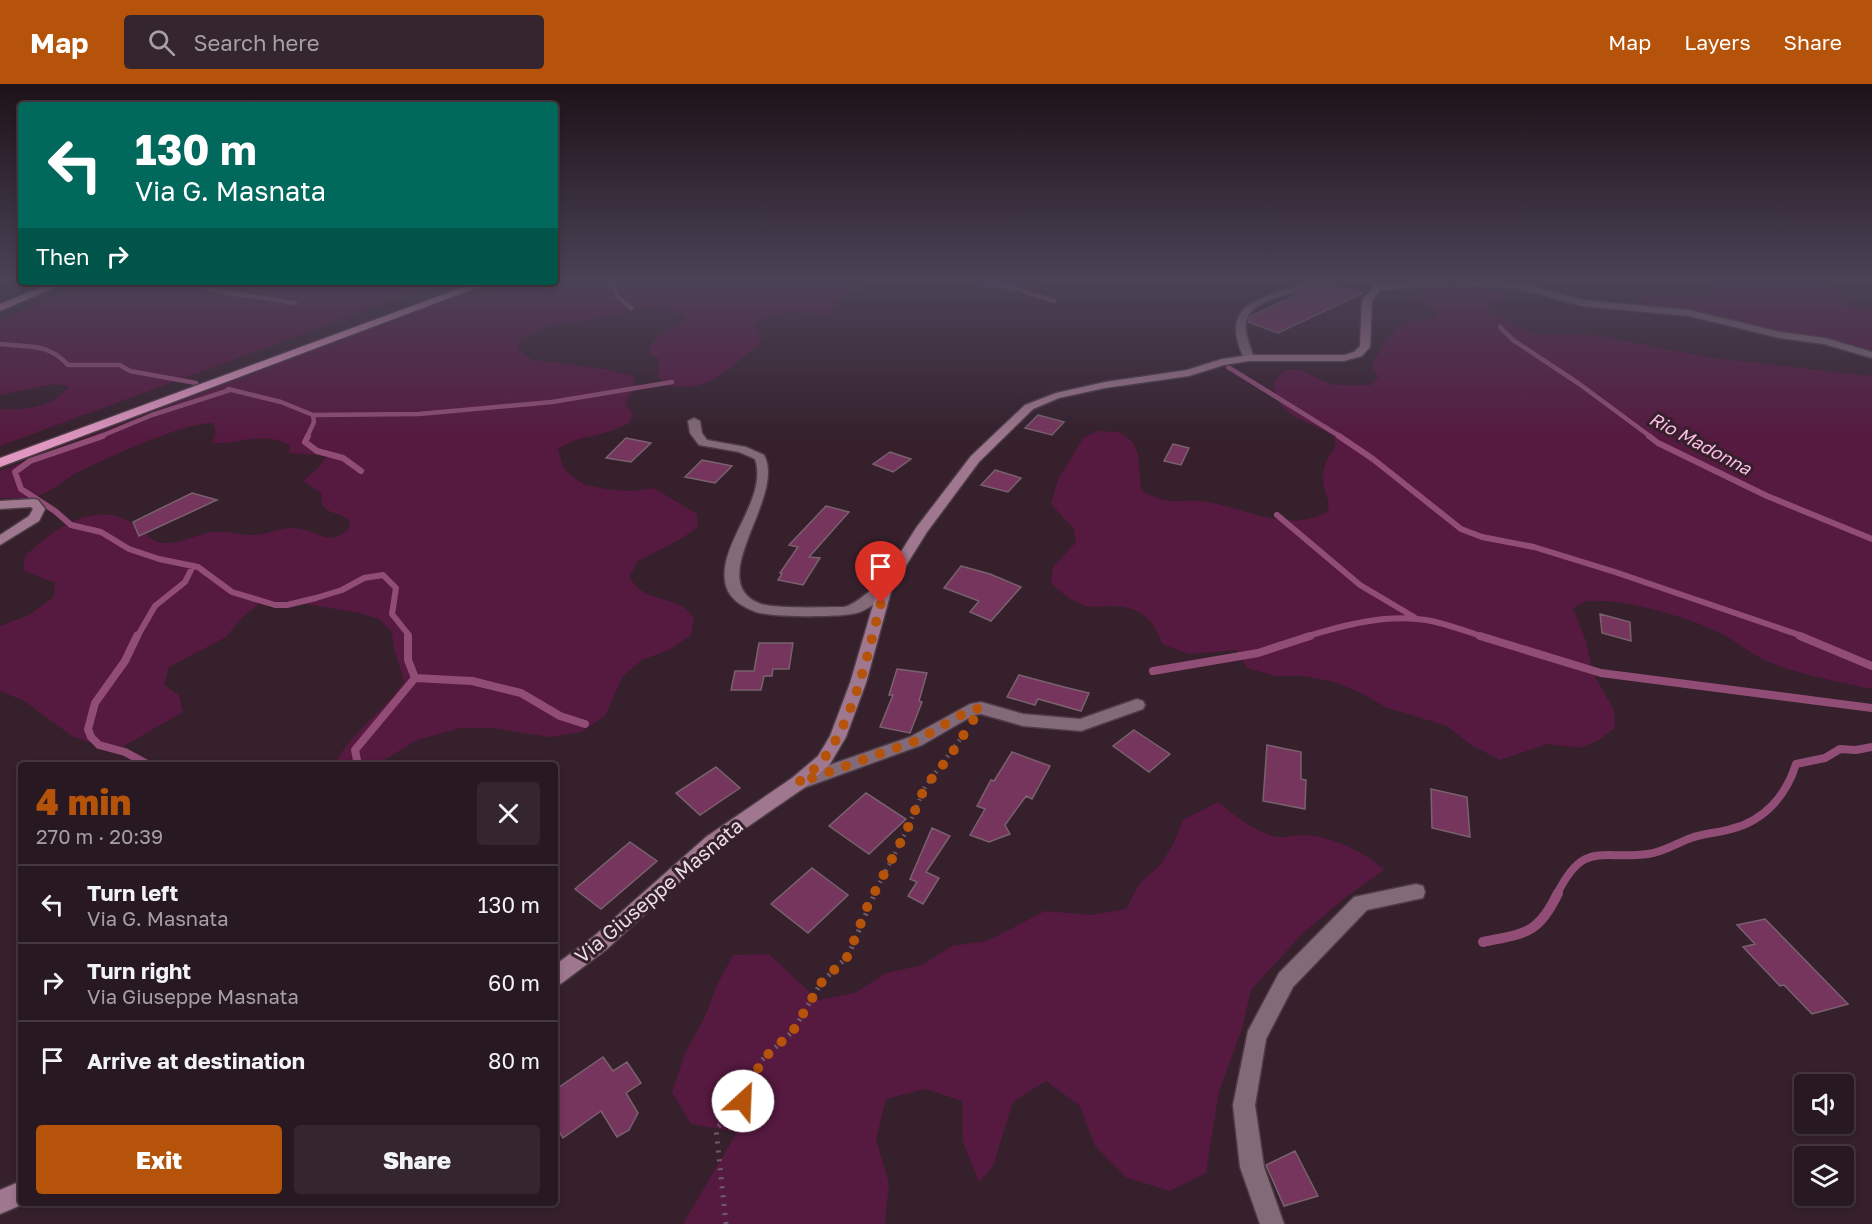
<!DOCTYPE html>
<meta charset="utf-8">
<style>
:root{--surface:#281821;--page:#34252e;--text:#f1f3f6;--muted:#a5a0a5;--line:#44373f;--accent:#b45309}
body{margin:0;font-family:"Golos Text",sans-serif;background:var(--page);color:var(--text);height:100vh;display:flex;flex-direction:column;font-size:22px;white-space:nowrap}
*{box-sizing:border-box;margin:0}
p{font-size:20px;color:var(--muted)}
.icon{flex:none;width:33px;height:33px;fill:none;stroke:currentColor;stroke-width:2;stroke-linecap:round;stroke-linejoin:round}
.map{position:relative;flex:1;overflow:hidden}
.details{position:absolute;left:18px;top:678px;width:540px;height:444px;display:flex;flex-direction:column;background:var(--surface);border-radius:6px;box-shadow:0 3px 9px #0003,0 0 0 2px var(--line)}
.details>*{flex:none}
.top-card{position:absolute;left:18px;top:18px;width:540px;height:183px;border-radius:6px;box-shadow:0 3px 9px #0003,0 0 0 2px var(--line);background:#00695c;color:#fff;overflow:hidden}
.fabs{position:absolute;left:1794px;top:990px;display:grid;gap:12px}
.fabs a{display:grid;place-items:center;width:60px;height:60px;border-radius:6px;background:var(--surface);box-shadow:0 3px 9px #0003,0 0 0 2px var(--line);font-size:30px}
.pin{position:absolute;display:grid;place-items:center;width:51px;height:51px;color:#fff;margin:-62px -26px;border-radius:50% 50% 50% 0;rotate:-45deg;box-shadow:0 0 6px #0007}
.pin .icon{rotate:45deg}
.me{position:absolute;width:66px;margin:-33px;rotate:25deg;stroke-linejoin:round;filter:drop-shadow(0 0 4px #0008)}
.turn{display:flex;align-items:center;gap:21px;height:126px;padding:0 18px;font-size:27px}
.turn .icon{width:78px;height:78px;stroke-width:2.5}
.turn b{display:block;font-size:42px;line-height:51px}
.then{display:flex;align-items:center;height:57px;padding:0 18px;background:#0003;gap:12px;font-size:22px}
.round{display:grid;place-items:center;flex:none;width:63px;height:63px;border-radius:6px;background:var(--page)}
.summary{display:flex;align-items:center;justify-content:space-between;height:102px;padding:0 18px}
h1{font-size:36px;font-weight:800;line-height:45px;color:var(--accent)}
.action{display:flex;gap:12px;margin-top:auto;padding:12px 18px}
.action a{flex:1;height:69px;border-radius:6px;background:var(--accent);color:#fff;font-size:24px;font-weight:800;line-height:69px;text-align:center}
.action a+a{background:var(--page);color:var(--text)}
ul{padding:0;list-style:none}
li{display:flex;align-items:center;gap:18px;height:78px;padding:0 18px;border-top:2px solid var(--line)}
li div{flex:1}
li b{display:block;font-size:22px}
li em{font-style:normal}
header{display:flex;align-items:center;gap:36px;box-sizing:border-box;height:84px;padding:0 30px;background:var(--accent);color:#fff}
header strong{font-size:28px}
nav{display:flex;gap:33px;margin-inline-start:auto;font-size:21px}
.search{width:420px;height:54px;background:var(--page);display:flex;align-items:center;gap:15px;box-sizing:border-box;padding:0 21px;border-radius:6px;color:var(--muted);font-size:22px}
.map>svg:first-child{display:block}
.green{fill:#561940}
.lines{fill:none;stroke-linecap:round;stroke-linejoin:round}
.stream-far3{stroke:#914d76;stroke-width:4.5}
.stream-far2{stroke:#914d76;stroke-width:6}
.stream-far1{stroke:#914d76;stroke-width:8}
.stream{stroke:#914d76;stroke-width:10}
.building{fill:#76355d;stroke:#79616e;stroke-width:1.5}
.street-casing{stroke:#4d3c46;stroke-width:3}
.secondary-casing{stroke:#4d3c46;stroke-width:3}
.highway-casing{stroke:#4d3c46;stroke-width:3}
.path-far1{stroke:#705d67;stroke-width:4.5;stroke-dasharray:1.5 5;stroke-linecap:butt}
.path{stroke:#705d67;stroke-width:5;stroke-dasharray:2 7;stroke-linecap:butt}
.street{fill:#836a78;fill-rule:evenodd}
.secondary{fill:#9f778e;fill-rule:evenodd}
.highway{fill:#df96c0;fill-rule:evenodd}
.route{stroke:#b45309;stroke-width:10;stroke-dasharray:0 18}
.labels{text-anchor:middle;stroke-width:6;stroke-linejoin:round;paint-order:stroke}
.far-water-label{font-size:18px;font-style:italic;fill:#fbbee0;stroke:#35202c}
.street-label{font-size:20px;fill:#eadce3;stroke:#35202c}
</style>
<header>
<strong>Map</strong>
<div class="search"><svg class="icon" aria-label="search" viewBox="0 0 24 24"><circle cx="10" cy="10" r="6"/><path d="M15 15l6 6"/></svg>Search here</div>
<nav><a>Map</a><a>Layers</a><a>Share</a></nav>
</header>
<div class="map">
<svg width="1872" height="1140" viewBox="0 0 1872 1140">
<rect width="100%" height="100%" fill="#35202c"/>
<path class="green" d="M849,197L862,205L838,216C833,239 811,228 794,228C779,228 766,232 753,240L762,254C758,266 748,269 739,277C712,298 700,307 665,301L659,293V275L649,269C652,252 670,246 683,237L682,230L652,224L633,225L619,231L546,243L521,256L518,265L524,271L534,276L604,285L634,292L635,301L625,319L632,328L631,337C607,354 581,349 558,365L563,383L571,392L585,401L606,405L631,407L654,404L697,430L698,443L681,455L638,477L629,493C646,517 656,510 679,521C685,523 690,529 694,534L691,551L669,566L642,576L623,592L605,632L581,648L549,653L493,644H461L417,656L376,681H334C351,649 383,628 404,598C400,579 392,567 392,548L379,535L359,529L287,517L260,519L241,535L226,553L169,583L164,601L179,611L183,628L122,663L94,660L72,652L24,617L0,607V542L29,531L54,513L55,499L23,486L25,472C56,443 98,413 138,443C147,449 152,459 164,459C182,460 197,450 213,448C226,446 241,452 255,451C268,450 281,443 295,444C318,446 330,465 350,443L349,437C334,423 322,435 321,409L303,397L318,384L327,372L289,369L290,363L286,359C256,348 241,361 212,359L216,348L213,339C187,337 107,374 80,387C66,394 52,408 36,413C25,416 12,414 0,414V387L290,275L498,198Z
M953,197H1033L1035,203H976Z
M1712,197H1822L1838,208L1846,221L1872,227V269L1757,244L1709,231L1653,222L1644,220L1635,213L1706,210L1712,209L1710,200Z
M88,198H443L0,362V325C24,327 54,323 69,302L53,300L0,311V236Z
M1441,202L1470,203L1502,209L1505,215L1486,223L1492,229L1507,234L1526,247L1542,250L1594,251L1707,273L1872,292V605C1839,598 1805,592 1774,580C1756,574 1743,562 1727,553C1694,534 1626,515 1589,517C1584,517 1578,522 1573,524L1586,557L1593,589L1614,626L1615,644L1599,656L1580,664L1547,660L1500,676L1471,661L1447,642L1385,623L1361,609L1334,598L1304,592H1276L1247,584L1237,566L1189,570L1162,560C1153,534 1139,522 1110,522C1102,522 1093,524 1086,522C1072,518 1061,508 1051,499L1053,483L1076,458L1073,444L1051,420L1058,396L1083,354L1098,347L1119,348L1133,358L1138,370L1141,406C1171,424 1179,413 1208,418C1248,425 1290,450 1328,427C1330,415 1326,414 1324,403C1320,388 1327,373 1336,362L1333,352C1307,334 1279,336 1273,300C1290,269 1311,295 1332,300C1344,302 1358,301 1371,301L1379,293L1372,284C1377,268 1389,248 1406,240C1416,235 1427,235 1438,232L1417,212V205Z
M1218,718C1235,731 1252,746 1273,752C1283,755 1295,751 1305,751C1333,753 1364,767 1384,786L1350,810L1303,849L1251,906L1243,941L1219,1008L1206,1089L1170,1107L1127,1094L1095,1062L1080,1022L1046,997L1013,1018L993,1082L979,1098L963,1058L962,1017L925,1005L886,1015L876,1056L889,1099L885,1140H683L737,1048L691,1040L672,1008L685,969L704,935L717,901L733,871L769,870L818,916L855,909L886,889L922,881L952,862L987,857L1045,827L1092,831L1126,825L1139,800L1160,781L1174,759L1183,736Z"/>
<g class="lines">
<path class="stream-far3" d="M611,197L618,213L631,224
M973,197L1010,203L1054,217
M188,198L217,207L295,219
M1500,243L1513,256L1578,299L1651,353
M0,260C28,263 48,259 68,281H120L130,287L196,299
M1228,283L1341,353
M228,305L281,318L313,331L419,330L552,318L672,298
M99,353L152,331L230,306
M307,353L314,338L313,331"/>
<path class="stream-far2" d="M103,352L30,377L15,388L21,405L55,427L71,441L101,448L129,465L159,475L198,483L232,508L275,521H287L316,514L342,506L364,494L383,491L396,504L392,530L408,550V553
M308,352L305,358L317,367L343,374L361,387
M1339,352L1373,375L1461,445L1482,453L1534,463L1615,488L1805,553
M1649,352L1658,359L1767,412L1872,455
M1277,431L1360,501L1414,533
M137,553L155,522L185,498L193,482
M1305,553C1344,541 1385,530 1426,536C1445,539 1465,547 1484,553"/>
<path class="stream-far1" d="M137,552L125,577L95,619L88,645L91,653L99,661L125,668L149,681
M1480,552L1601,589L1872,624
M1800,552L1872,582
M1153,587L1258,569L1310,552
M415,594L472,597L521,609L560,632L585,640
M358,681L355,666L415,594L408,576V552
M1557,810C1584,756 1600,776 1648,770C1664,768 1677,759 1691,754C1704,749 1718,749 1731,745C1764,737 1786,712 1796,680L1825,674L1840,665L1856,666L1872,663"/>
<path class="stream" d="M1483,858C1525,849 1538,851 1558,809"/>
</g>
<path class="building" d="M1322,199L1363,209L1278,249L1248,238L1251,232Z
M1038,331L1064,338L1052,351L1025,344Z
M626,354L651,359L631,378L606,374Z
M1173,360L1189,364L1181,381L1164,377Z
M890,368L911,375L893,388L873,380Z
M702,376L732,382L715,399L685,393Z
M995,386L1021,394L1008,408L981,401Z
M192,409L217,416L139,452L133,438Z
M826,422L849,428L809,473L820,474L803,501L778,496L782,490L780,489L798,463L789,461Z
M961,482L990,490L1021,503L991,537L970,528L979,517L944,504Z
M1600,530L1630,538L1631,557L1602,549Z
M759,559H793L789,585H773L772,592H764L761,606H731L735,587H754Z
M897,585L927,589L919,617L922,618L910,649L880,643L893,611H889Z
M1019,591L1064,603L1089,609L1081,627L1038,615L1035,621L1007,613Z
M1134,646L1170,670L1149,688L1113,662Z
M1267,661L1301,668V695L1306,696L1305,725L1263,717Z
M1012,668L1050,682L1032,715L1026,712L1005,741L1010,750L989,758L970,751L985,725L977,722L991,696L994,697Z
M716,683L740,704L700,731L676,709Z
M1431,705L1467,713L1470,753L1432,744Z
M866,709L906,735L869,770L829,742Z
M932,744L950,752L926,788L939,794L923,820L908,812L917,798L910,795Z
M630,758L657,777L601,825L575,805Z
M812,784L848,811L808,849L771,820Z
M1765,835L1848,920L1812,930L1784,901L1780,902L1743,863L1755,860L1737,841Z
M603,973L613,987L627,978L641,999L626,1009L638,1029L629,1046L617,1053L601,1027L563,1054L555,1041V1006Z
M1295,1067L1318,1112L1284,1122L1266,1081Z"/>
<g class="lines">
<defs>
<path id="street" d="M1309,197H1321C1303,212 1251,211 1246,238C1244,249 1251,263 1254,274L1245,276C1214,214 1269,215 1309,197Z
M1417,197H1450L1446,200L1377,207L1372,204L1377,201Z
M1451,197L1521,199L1583,216L1689,226L1780,248L1825,254L1872,268V274L1824,260L1780,254L1689,232L1582,222L1521,205L1455,200Z
M694,334L700,337L702,349L707,356L746,363L764,371C787,413 701,498 761,520C776,525 825,523 844,523C860,520 874,497 890,501L892,504L890,507C881,514 871,524 860,528C847,534 770,533 756,528C743,523 730,516 726,502C715,462 769,416 755,375L739,368L699,361L690,349L688,337Z
M1137,615L1143,617L1145,621L1143,625L1081,647L1023,642L981,630L974,631L922,661L798,706L792,704L789,699L792,694L910,653L970,620L981,618L1023,630L1080,635Z
M1416,800L1423,802L1425,808L1423,814L1367,826L1293,903L1266,955L1255,1021L1264,1083L1284,1140H1260L1240,1083L1233,1021L1248,947L1279,889L1354,813Z"/>
<path id="secondary" d="M1374,197H1382V204L1372,216L1370,263L1362,272L1344,277H1249L1224,281L1189,292L1105,304L1059,314L1033,325L979,378L927,448L892,504L866,599L846,653L830,680L804,704L718,763L607,865L562,899L555,902V881L593,853L706,753L792,694L818,672L830,652L850,599L878,504L916,444L971,372L1025,321L1056,309L1105,298L1187,286L1222,275L1249,271H1344L1354,268L1360,262L1362,216L1373,204Z
M34,415L38,416L45,425L39,437L0,461V451L29,432L33,425L31,423L0,425V417Z
M21,1097V1119H26L0,1130V1106Z"/>
<path id="highway" d="M54,198H68L0,227V220Z
M477,198H492L0,383V374Z"/>
</defs>
<use href="#street" class="street-casing"/>
<use href="#secondary" class="secondary-casing"/>
<use href="#highway" class="highway-casing"/>
<path class="path-far1" d="M874,810L906,748L925,703L964,650"/>
<path class="path" d="M726,1140L716,1045L743,1017L762,976L793,947L821,899L848,872L875,809"/>
<use href="#street" class="street"/>
<use href="#secondary" class="secondary"/>
<use href="#highway" class="highway"/>
</g>
<linearGradient id="sky" x2="0" y2="1"><stop stop-color="#1d1218"/><stop offset="0.55" stop-color="#4b4256"/><stop offset="1" stop-color="#4b4256" stop-opacity="0"/></linearGradient>
<rect width="1872" height="357" fill="url(#sky)"/>
<g class="lines">
<path class="route" d="M743,1017L762,976L793,947L821,899L848,872L868,821L906,748L925,703L950,672L981,624L970,626L916,657L798,699C807,691 818,683 825,673C855,632 868,568 881,519"/>
</g>
<g class="labels">
<g class="far-water-label">
<text transform="translate(1700 360) rotate(28)" y="6">Rio Madonna</text>
</g>
<g class="street-label">
<text transform="translate(659 807) rotate(-40)" y="7">Via Giuseppe Masnata</text>
</g>
</g>
</svg>
<div class="fabs">
<a><svg class="icon" aria-label="sound" viewBox="0 0 24 24"><path d="M4 9h4l5-4v14l-5-4H4zM17 9q2 3 0 6"/></svg></a>
<a><svg class="icon" aria-label="layers" viewBox="0 0 24 24"><path d="M12 4l9 5-9 5-9-5zM3 14l9 5 9-5"/></svg></a>
</div>
<div class="pin" style="left:881px;top:519px;background:#d93025"><svg class="icon" aria-label="arrive" viewBox="0 0 24 24"><path d="M6 21V4h12l-3 4 3 4H6"/></svg></div>
<svg class="me" style="left:743px;top:1017px" viewBox="-20 -20 40 40"><circle r="19" fill="#fff"/><path d="M0-13L10 11 0 6-10 11z" fill="#b45309"/></svg>
<div class="top-card">
<div class="turn"><svg class="icon" aria-label="left" viewBox="0 0 24 24"><path d="M17 20v-9H6M10 6l-5 5 5 5"/></svg><div><b>130 m</b>Via G. Masnata</div></div>
<div class="then">Then<svg class="icon" aria-label="right" viewBox="0 0 24 24"><path d="M7 20v-9h11M14 6l5 5-5 5"/></svg></div>
</div>
<section class="details">
<div class="summary"><div><h1>4 min</h1><p>270 m · 20:39</p></div><a class="round"><svg class="icon" aria-label="close" viewBox="0 0 24 24"><path d="M6 6l12 12M18 6L6 18"/></svg></a></div>
<ul>
<li><svg class="icon" aria-label="left" viewBox="0 0 24 24"><path d="M17 20v-9H6M10 6l-5 5 5 5"/></svg><div><b>Turn left</b><p>Via G. Masnata</p></div><em>130 m</em></li>
<li><svg class="icon" aria-label="right" viewBox="0 0 24 24"><path d="M7 20v-9h11M14 6l5 5-5 5"/></svg><div><b>Turn right</b><p>Via Giuseppe Masnata</p></div><em>60 m</em></li>
<li><svg class="icon" aria-label="arrive" viewBox="0 0 24 24"><path d="M6 21V4h12l-3 4 3 4H6"/></svg><div><b>Arrive at destination</b></div><em>80 m</em></li>
</ul>
<div class="action"><a>Exit</a><a>Share</a></div>
</section>
</div>
